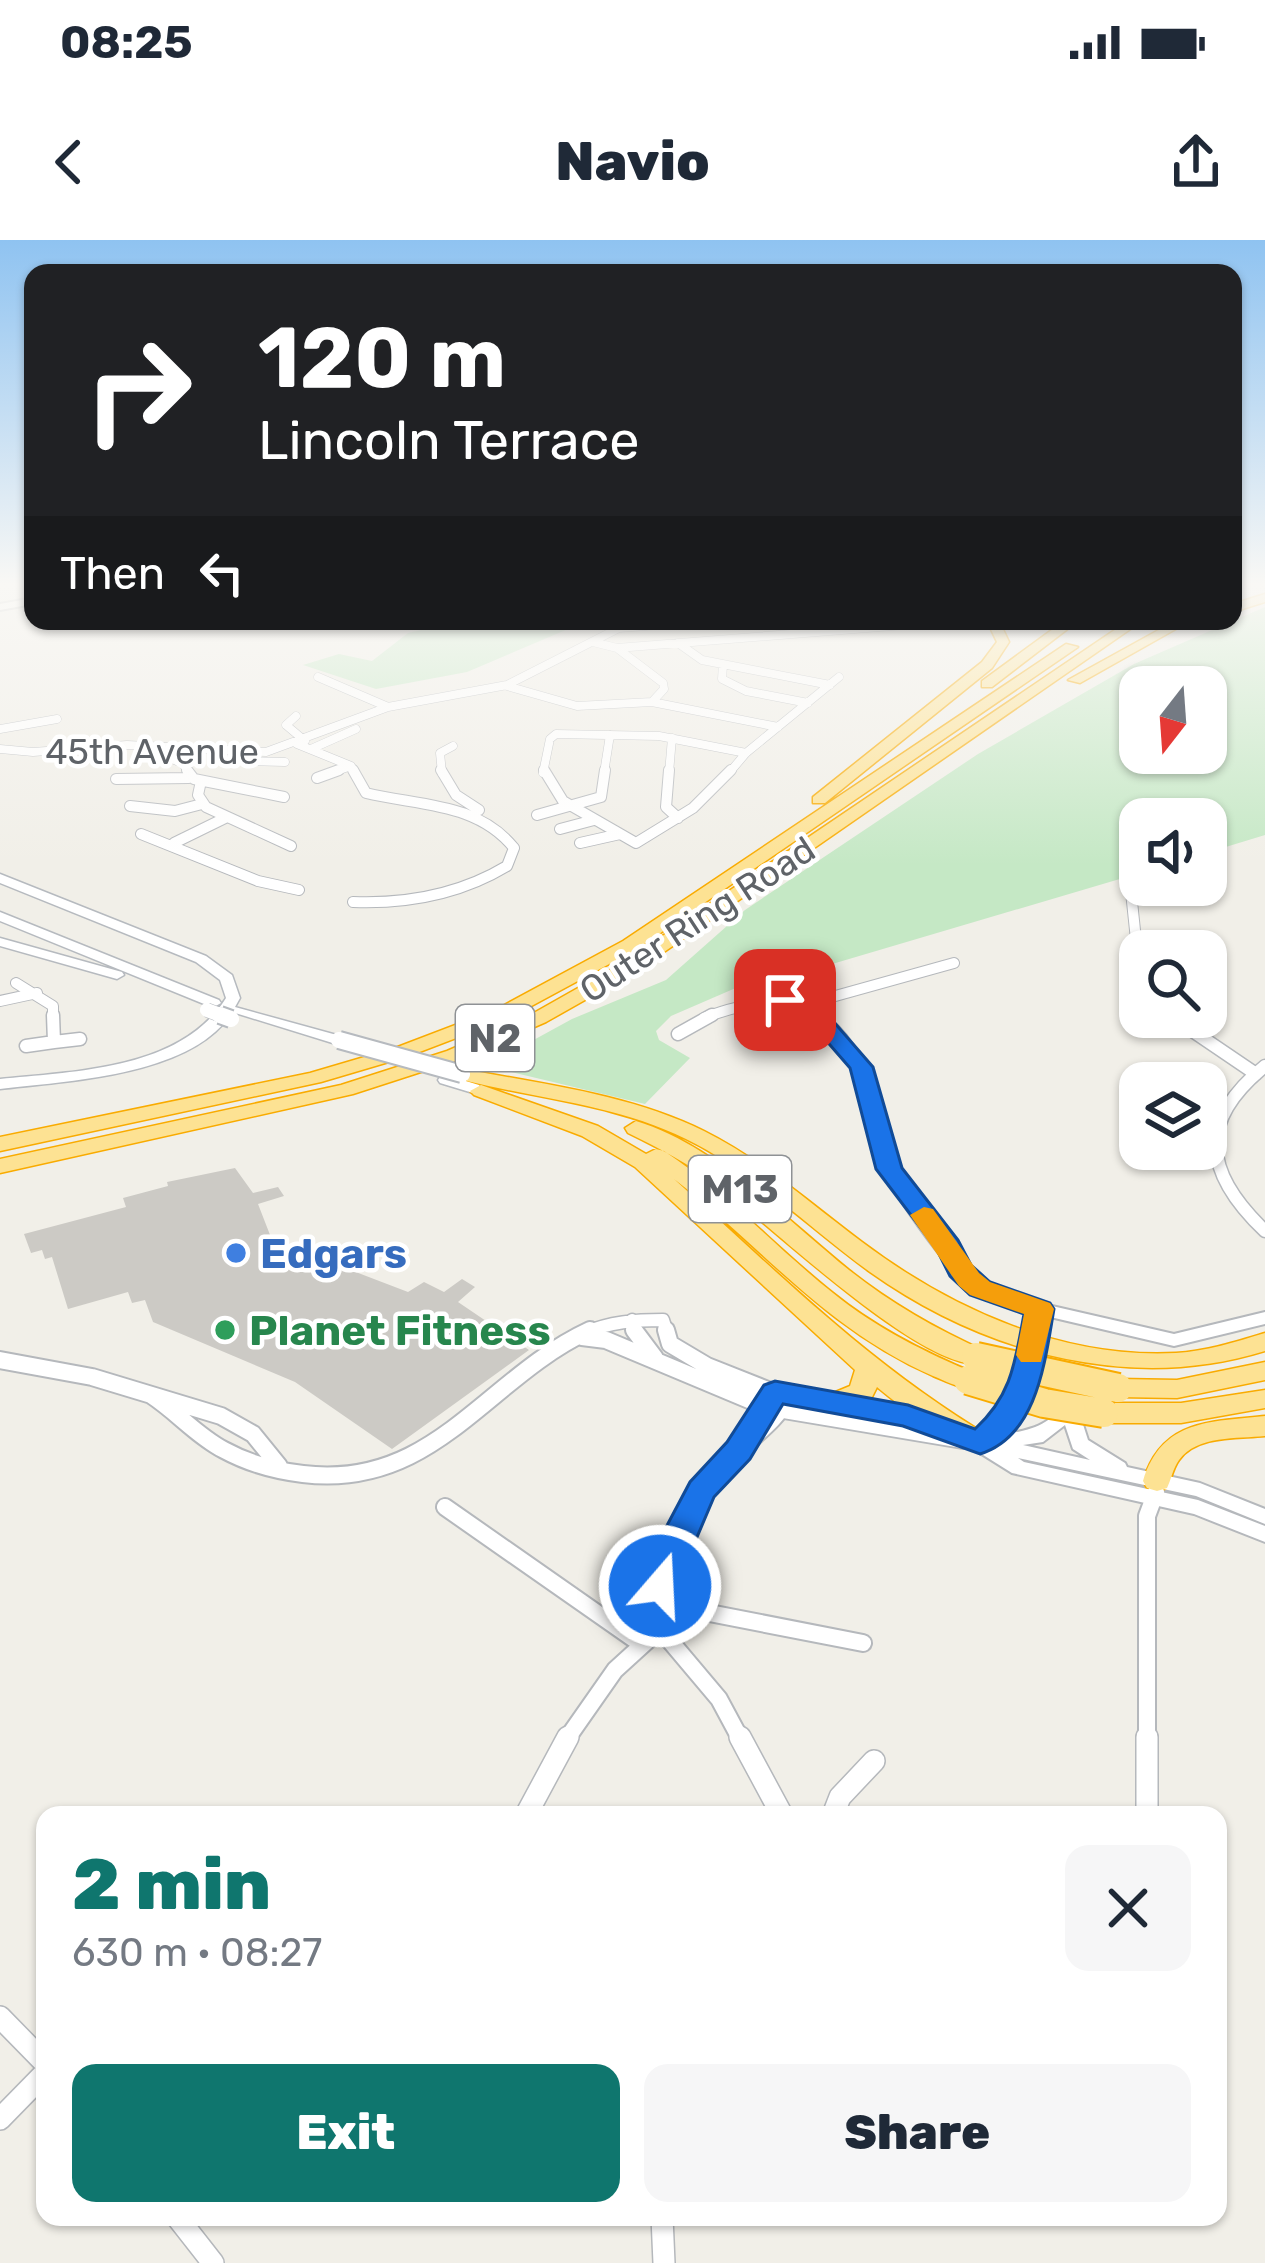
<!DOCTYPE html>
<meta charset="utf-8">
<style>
:root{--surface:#fff;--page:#f6f6f7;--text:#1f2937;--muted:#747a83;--accent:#0f766e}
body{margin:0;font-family:Rubik,sans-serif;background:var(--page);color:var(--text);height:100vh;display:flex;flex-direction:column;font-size:45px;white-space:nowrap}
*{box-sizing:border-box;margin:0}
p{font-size:39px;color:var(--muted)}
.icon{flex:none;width:66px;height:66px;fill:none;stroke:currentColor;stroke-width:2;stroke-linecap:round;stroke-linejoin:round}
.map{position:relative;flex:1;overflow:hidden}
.details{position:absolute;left:36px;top:1566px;width:1191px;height:420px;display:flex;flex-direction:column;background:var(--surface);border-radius:24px;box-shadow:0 3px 9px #0004}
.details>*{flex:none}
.guide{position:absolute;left:24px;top:24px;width:1218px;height:366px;border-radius:24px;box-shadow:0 3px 9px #0004;background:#202124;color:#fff;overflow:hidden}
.needle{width:78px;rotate:197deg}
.controls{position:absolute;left:1119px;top:426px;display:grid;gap:24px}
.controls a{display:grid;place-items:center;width:108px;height:108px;border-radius:24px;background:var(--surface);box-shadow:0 3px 9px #0004;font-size:60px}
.pin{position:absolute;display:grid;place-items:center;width:102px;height:102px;color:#fff;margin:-51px;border-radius:24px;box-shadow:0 6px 18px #0006}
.me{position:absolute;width:132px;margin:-66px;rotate:19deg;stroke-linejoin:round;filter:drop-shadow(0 0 9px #0008)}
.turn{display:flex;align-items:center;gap:42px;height:252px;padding:0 36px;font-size:54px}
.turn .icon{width:156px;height:156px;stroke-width:2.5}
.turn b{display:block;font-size:84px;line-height:102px}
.then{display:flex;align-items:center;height:114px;padding:0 36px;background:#0003;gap:24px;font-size:45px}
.round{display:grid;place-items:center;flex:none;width:126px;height:126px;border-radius:24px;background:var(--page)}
.overview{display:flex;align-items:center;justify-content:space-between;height:204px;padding:0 36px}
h1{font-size:72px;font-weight:800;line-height:90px;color:var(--accent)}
.button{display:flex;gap:24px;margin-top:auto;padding:24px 36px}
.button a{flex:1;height:138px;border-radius:24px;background:var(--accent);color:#fff;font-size:48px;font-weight:800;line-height:138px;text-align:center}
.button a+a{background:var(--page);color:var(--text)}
.status{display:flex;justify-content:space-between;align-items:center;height:84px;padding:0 60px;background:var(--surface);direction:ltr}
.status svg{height:33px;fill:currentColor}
header{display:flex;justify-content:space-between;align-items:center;height:156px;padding:0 36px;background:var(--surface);font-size:54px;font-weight:800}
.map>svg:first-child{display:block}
.green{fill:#c5e8c5;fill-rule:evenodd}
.building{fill:#cccac5}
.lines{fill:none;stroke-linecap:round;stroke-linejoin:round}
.minor-far4-casing{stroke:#b5b8bc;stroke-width:9}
.minor-far3-casing{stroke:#b5b8bc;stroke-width:12}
.minor-far2-casing{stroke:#b5b8bc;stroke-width:15}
.minor-far1-casing{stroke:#b5b8bc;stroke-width:20}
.minor-casing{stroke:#b5b8bc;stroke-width:24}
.tertiary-casing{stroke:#b5b8bc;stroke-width:4}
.secondary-casing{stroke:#b6babf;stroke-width:3}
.motorway-casing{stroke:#f9ab00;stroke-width:3}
.minor-far4{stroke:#fff;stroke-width:8}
.minor-far3{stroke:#fff;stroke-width:10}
.minor-far2{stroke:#fff;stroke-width:12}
.minor-far1{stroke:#fff;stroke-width:16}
.minor{stroke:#fff;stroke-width:21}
.tertiary{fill:#fff;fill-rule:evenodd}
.secondary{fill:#fff;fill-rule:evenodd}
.motorway{fill:#fde293;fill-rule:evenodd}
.secondary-bridge-far1-casing{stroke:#b6babf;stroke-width:15;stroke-linecap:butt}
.secondary-bridge-casing{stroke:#b6babf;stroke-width:20;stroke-linecap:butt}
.motorway-bridge-casing{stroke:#f9ab00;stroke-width:32;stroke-linecap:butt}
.secondary-bridge-far1{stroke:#fff;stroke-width:14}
.secondary-bridge{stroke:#fff;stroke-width:16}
.motorway-bridge{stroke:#fde293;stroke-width:28}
.route{fill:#1a73e8;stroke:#114b97;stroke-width:3}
.slow{fill:#f59e0b}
.shop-dot{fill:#3f7fe0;stroke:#fff;stroke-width:4.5}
.leisure-dot{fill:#2e9e5b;stroke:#fff;stroke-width:4.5}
.labels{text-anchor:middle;stroke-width:9;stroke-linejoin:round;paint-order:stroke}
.far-street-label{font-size:36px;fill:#5f6368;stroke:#fff}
.shield{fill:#fff;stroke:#8f9295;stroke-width:3}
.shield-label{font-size:39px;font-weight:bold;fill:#5f6368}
.shop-label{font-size:42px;font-weight:bold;fill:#366cbe;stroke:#fff;text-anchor:start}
.leisure-label{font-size:42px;font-weight:bold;fill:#27864d;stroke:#fff;text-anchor:start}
</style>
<div class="status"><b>08:25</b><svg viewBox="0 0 49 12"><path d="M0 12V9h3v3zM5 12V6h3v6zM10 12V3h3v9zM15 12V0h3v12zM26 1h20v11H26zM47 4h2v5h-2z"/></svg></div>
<header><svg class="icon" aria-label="back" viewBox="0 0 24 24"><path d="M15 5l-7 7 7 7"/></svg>Navio<svg class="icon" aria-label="share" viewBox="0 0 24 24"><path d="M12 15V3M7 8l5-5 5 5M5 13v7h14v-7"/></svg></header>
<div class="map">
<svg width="1265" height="2023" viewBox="0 0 1265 2023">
<rect width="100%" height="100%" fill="#f1efe8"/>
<path class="green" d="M1265,367V595L1206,613V579H1140V633L795,735H766L671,776L656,791L659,800L690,818L645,864L486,826L572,779L666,740L745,670L978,514L1134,424ZM1140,447H1206V513H1140Z
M460,381H587L467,432L376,449L303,425L339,414L372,421L408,393Z"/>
<path class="building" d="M235,928L253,953L278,947L284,956L258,964L272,1000L408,1052L424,1042L444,1052L462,1039L475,1047L458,1062L529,1110L392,1209L295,1142L153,1082L145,1060L132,1063L128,1052L68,1069L52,1017L45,1019L42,1010L31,1013L24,994L126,967L123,958L168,946L167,942Z"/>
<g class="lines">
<defs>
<path id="minor-far4" d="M593,402L617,408L904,385
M678,403L702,420L830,445
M723,425L722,439L746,451L808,463
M318,437L388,467
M507,446L577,466L652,462L664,449L663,443L617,408
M652,462L778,487
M296,476L286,485L305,501
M0,489L57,479
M297,504L351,526L355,533
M0,509L33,512L127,505L266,512L388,467L507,445L619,388L711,381
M311,509L356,489
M746,513L839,437
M159,514L182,523L190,533
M248,521L285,522
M331,533L351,526
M442,533L440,513L453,506
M543,533L550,499L556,494L659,496L746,513
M604,533L610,495
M669,533L672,498
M729,533L746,513"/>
<path id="minor-far3" d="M187,530L194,539L284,557
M441,530L456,555L479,570
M544,530L563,561L636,603L693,568L731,530
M669,530L666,567L678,578
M317,538L339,530
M116,539L189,538
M201,541L198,555L206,567L291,606
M130,566L175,571L202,564
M537,575L601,557L605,530
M560,589L594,580
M141,594L258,641L299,650
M174,603L225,578
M580,603L620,594
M1131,652L1140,738
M353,662C408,664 459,655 507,626L514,608C477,562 419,566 366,553L353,530
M16,743L53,766V778
M0,761L37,753
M803,765L954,723
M704,778C745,762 781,756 820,778"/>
<path id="minor-far2" d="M53,775L54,802L80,799
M815,775C867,809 865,858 882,911C893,946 949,1024 978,1046C995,1059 1019,1063 1039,1069
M1172,777L1256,834
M678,794L712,775
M26,806L54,802
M1265,826C1197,881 1203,932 1265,991
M632,1080L635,1093
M584,1093C610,1082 635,1080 663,1080L667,1093"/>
<path id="minor-far1" d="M634,1090L655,1118
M666,1090L670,1104L707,1126L770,1151L935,1187
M582,1097L606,1100L766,1167L963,1200
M0,1120L92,1137L221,1176L253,1194L279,1226
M151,1155C177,1172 197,1196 224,1210C248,1223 277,1231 303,1234C434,1250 486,1138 590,1090
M741,1206L768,1164
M445,1267L641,1404
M658,1363L863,1403
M660,1389L719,1459L741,1500
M566,1500L615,1430L660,1389C655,1320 687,1258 737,1212C757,1193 777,1180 789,1156
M1147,1500V1276L1156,1252"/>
<path id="minor" d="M740,1497L782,1575
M1147,1497V1575
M526,1575L568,1497
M833,1575L840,1557L874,1521
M0,1777L45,1823
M0,1879L45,1833
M177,1977L213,2023
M662,1977L664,2023"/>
<path id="tertiary" d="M33,358V364L0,370V364Z
M1039,1063L1174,1094L1265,1072V1084L1174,1106L1046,1076L1024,1170L999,1195C1027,1191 1054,1186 1066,1158H1080L1082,1163L1079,1172L1088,1200L1125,1223L1127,1227L1200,1243L1265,1269V1284L1196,1256L1018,1218L1024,1222L1198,1260L1265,1286V1302L1194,1274L1012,1233L972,1208L970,1203L972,1198L1006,1167L1030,1069ZM1065,1185L1073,1209L1090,1220L1023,1205L1043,1202Z"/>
<path id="secondary" d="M0,634L206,716L232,735L240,758L235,767L344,797L347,800L339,805L232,772C193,836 67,841 0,849V839C76,831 181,830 226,758L220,740L196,722L0,643Z
M0,672L219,760L221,763L214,767L209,766L0,681Z
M0,698L122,732L124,735L117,739L0,706Z
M446,835L479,845L481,848L473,853L440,843L438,840L440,837Z"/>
<path id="motorway" d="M1265,354V362L1233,372V364Z
M987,381H999L1009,402L992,428L825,563H813V557L982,422L997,402Z
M1064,381H1078L992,447H982V441Z
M1128,381H1142L638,730L546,782L461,819L353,854L0,933V919L341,845L447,811L532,774L624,722Z
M1175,381H1190L1080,443L1068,440Z
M1066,404L1078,407L637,709L511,777L409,816L321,842L0,911V897L310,833L395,808L497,769L623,701Z
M474,831C551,845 633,856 704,891C762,920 810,963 862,1002C951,1069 1062,1119 1176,1113C1207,1111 1235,1102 1265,1093V1111C1130,1153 984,1113 870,1032C809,988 754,932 686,899C617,865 540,859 467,841L464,837L467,833Z
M481,845L598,886L646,914L656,909L664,911C726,952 775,1007 833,1053C876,1088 926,1113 977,1134L981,1140L977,1146C962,1151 948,1142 933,1136C824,1088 765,1009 674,939C775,1030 871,1126 989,1196L993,1203L989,1210C962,1218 899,1165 877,1147L871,1159L830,1174L821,1172L817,1165L821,1158L850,1146L855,1130L635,927L582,896L474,855L470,851Z
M636,881C714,904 787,980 849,1030C892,1064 936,1089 985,1111L989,1117L985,1123C929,1139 765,980 717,945C689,924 659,908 628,893L625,888Z
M1265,1122V1140L1177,1158L1118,1157L1109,1154L1105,1148L1109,1142L1118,1139L1177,1140Z
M1265,1150V1168L1181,1183H1104L1094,1180L1091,1173L1094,1166L1104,1163H1181Z
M1265,1176V1196C1238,1199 1197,1195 1179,1220C1173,1228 1171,1240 1167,1248L1157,1251L1147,1248L1143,1241C1162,1179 1210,1182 1265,1176Z"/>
</defs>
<use href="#minor-far4" class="minor-far4-casing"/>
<use href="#minor-far3" class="minor-far3-casing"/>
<use href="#minor-far2" class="minor-far2-casing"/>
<use href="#minor-far1" class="minor-far1-casing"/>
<use href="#minor" class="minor-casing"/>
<use href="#tertiary" class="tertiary-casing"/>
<use href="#secondary" class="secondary-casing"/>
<use href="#motorway" class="motorway-casing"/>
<use href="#minor-far4" class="minor-far4"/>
<use href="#minor-far3" class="minor-far3"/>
<use href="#minor-far2" class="minor-far2"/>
<use href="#minor-far1" class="minor-far1"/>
<use href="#minor" class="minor"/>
<use href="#tertiary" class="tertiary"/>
<use href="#secondary" class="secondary"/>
<use href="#motorway" class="motorway"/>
<defs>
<path id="secondary-bridge-far1" d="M207,770L228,778"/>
<path id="secondary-bridge" d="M220,775L231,779
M339,800L462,834"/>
<path id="motorway-bridge" d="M976,1117L1118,1148
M968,1140L1044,1163L1104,1173"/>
</defs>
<use href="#secondary-bridge-far1" class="secondary-bridge-far1-casing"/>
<use href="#secondary-bridge" class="secondary-bridge-casing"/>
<use href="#motorway-bridge" class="motorway-bridge-casing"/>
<use href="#secondary-bridge-far1" class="secondary-bridge-far1"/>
<use href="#secondary-bridge" class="secondary-bridge"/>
<use href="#motorway-bridge" class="motorway-bridge"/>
</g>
<linearGradient id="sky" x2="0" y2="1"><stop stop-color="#8fc3f1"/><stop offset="0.55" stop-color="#f9f8f5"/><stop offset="1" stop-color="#f9f8f5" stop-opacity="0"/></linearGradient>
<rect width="1265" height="625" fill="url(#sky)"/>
<path class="route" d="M785,753L820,766L873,827L902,928L958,1000L971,1025L990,1042L1050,1063L1054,1069C1045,1120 1038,1196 980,1214L903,1186L783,1164L750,1219L714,1257L672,1356L660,1360L648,1356L643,1346L655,1308L690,1242L727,1202L764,1145L775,1141L908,1165L975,1189C1012,1155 1015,1122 1024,1074L970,1055L950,1036L936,1008L876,929L850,828L804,775L774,760Z"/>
<path class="slow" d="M924,967L933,969L979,1033L990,1042L1050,1063L1054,1069L1041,1122H1021L1016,1115L1024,1074L970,1055L959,1046L910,975Z"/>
<circle class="shop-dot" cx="236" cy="1013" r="12"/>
<circle class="leisure-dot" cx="225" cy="1090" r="12"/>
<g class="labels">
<g class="far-street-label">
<text x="152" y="524">45th Avenue</text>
<text transform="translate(697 679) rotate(-33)" y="13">Outer Ring Road</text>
</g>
<g class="shield">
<rect x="456" y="765" width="78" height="66" rx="9"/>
<rect x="689" y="916" width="102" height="66" rx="9"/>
</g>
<g class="shield-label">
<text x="495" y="812">N2</text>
<text x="740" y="963">M13</text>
</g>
<g class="shop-label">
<text x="260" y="1028">Edgars</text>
</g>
<g class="leisure-label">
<text x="249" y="1105">Planet Fitness</text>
</g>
</g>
</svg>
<div class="controls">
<a><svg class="needle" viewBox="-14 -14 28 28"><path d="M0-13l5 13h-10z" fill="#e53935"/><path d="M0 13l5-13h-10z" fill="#747a83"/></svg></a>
<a><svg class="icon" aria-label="sound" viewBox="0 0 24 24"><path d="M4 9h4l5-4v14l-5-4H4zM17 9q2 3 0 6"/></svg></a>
<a><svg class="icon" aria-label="search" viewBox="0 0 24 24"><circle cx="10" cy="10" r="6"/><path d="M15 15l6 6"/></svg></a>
<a><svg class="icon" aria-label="layers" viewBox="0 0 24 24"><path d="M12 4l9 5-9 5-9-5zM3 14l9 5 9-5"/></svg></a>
</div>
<div class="pin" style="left:785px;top:760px;background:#d93025"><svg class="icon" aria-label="arrive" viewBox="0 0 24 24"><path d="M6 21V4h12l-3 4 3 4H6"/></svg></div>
<svg class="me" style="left:660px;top:1346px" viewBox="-20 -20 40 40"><circle r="17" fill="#1a73e8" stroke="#fff" stroke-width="3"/><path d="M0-11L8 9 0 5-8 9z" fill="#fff"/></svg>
<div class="guide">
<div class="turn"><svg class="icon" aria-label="right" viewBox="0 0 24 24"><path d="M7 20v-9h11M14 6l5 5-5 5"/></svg><div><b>120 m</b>Lincoln Terrace</div></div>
<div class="then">Then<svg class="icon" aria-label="left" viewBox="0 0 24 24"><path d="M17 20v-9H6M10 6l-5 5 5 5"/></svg></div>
</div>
<section class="details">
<div class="overview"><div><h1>2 min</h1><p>630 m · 08:27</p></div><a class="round"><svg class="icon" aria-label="close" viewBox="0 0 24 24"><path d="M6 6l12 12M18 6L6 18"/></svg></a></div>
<div class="button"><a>Exit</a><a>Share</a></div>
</section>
</div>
